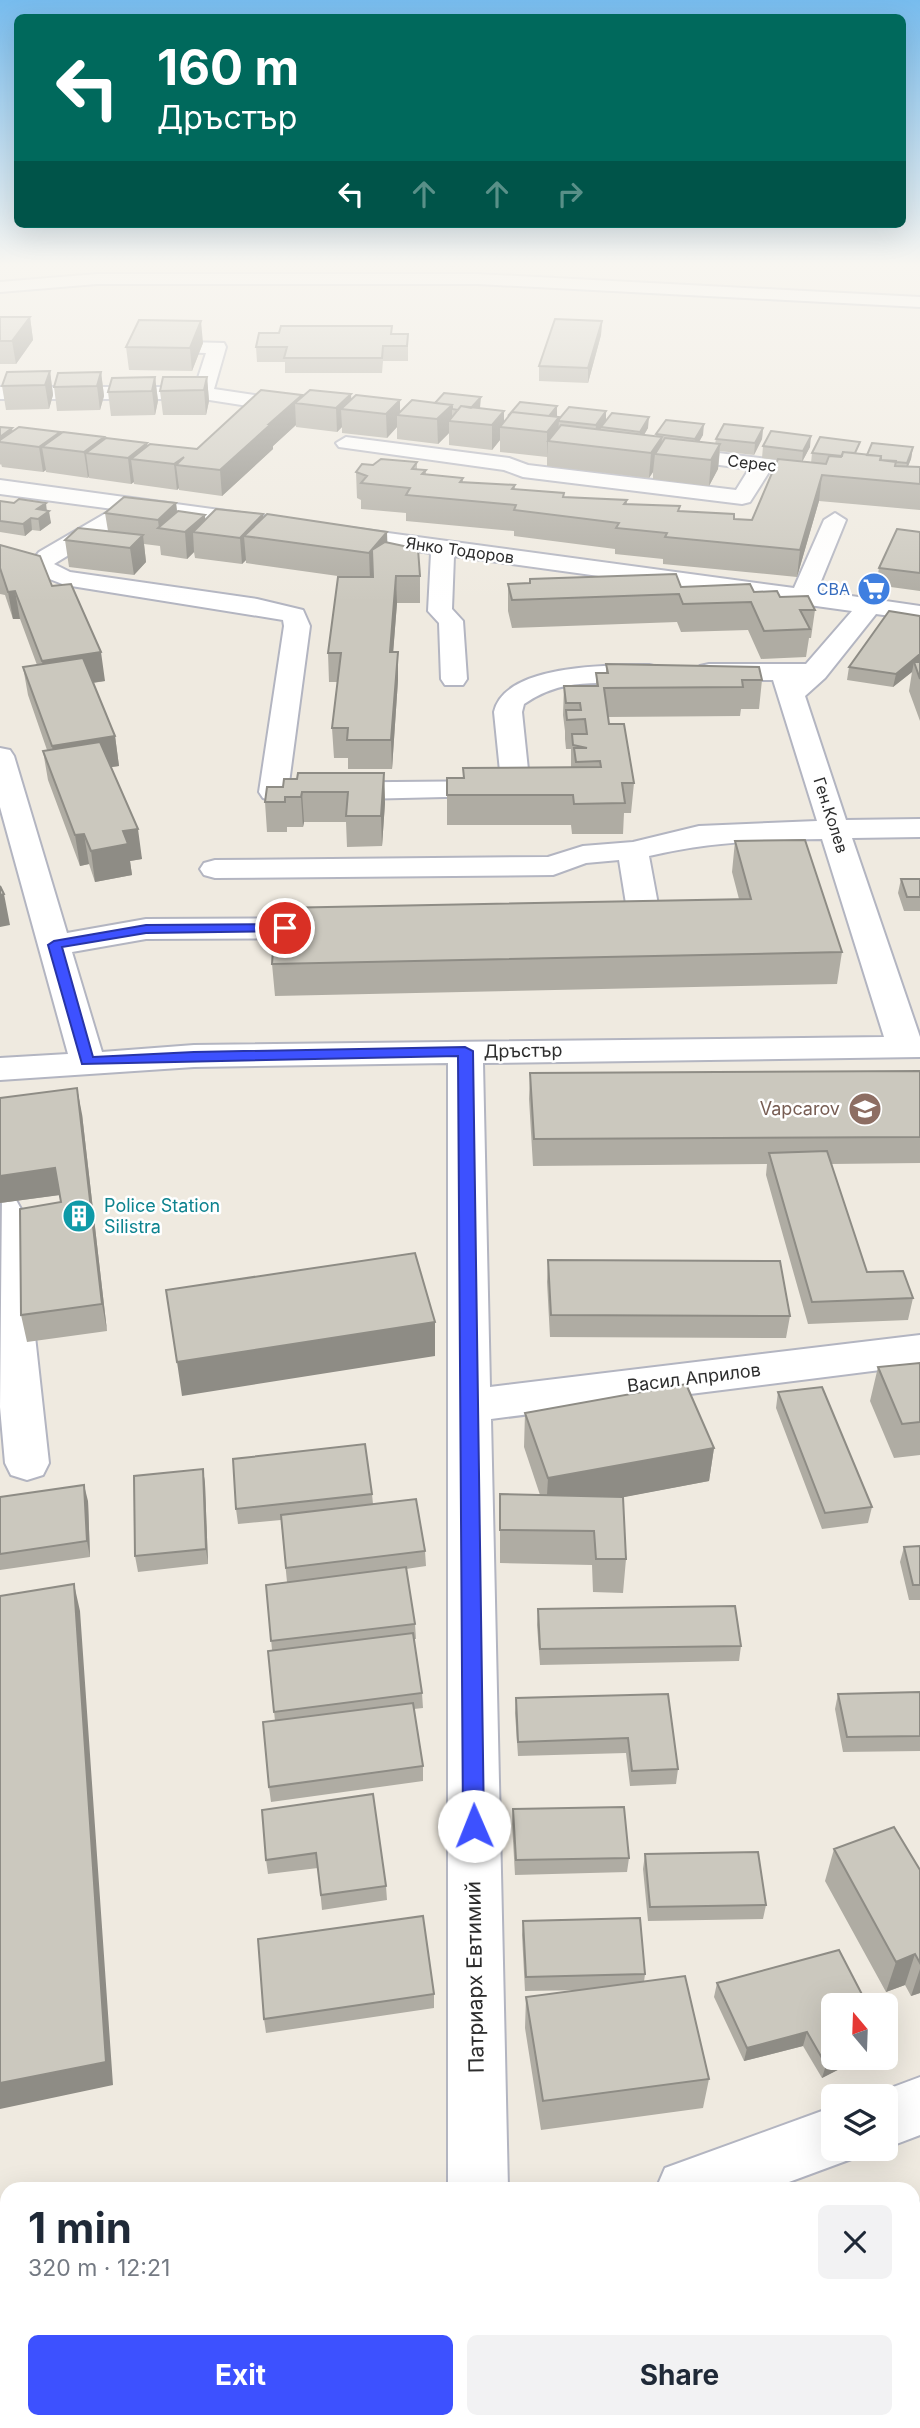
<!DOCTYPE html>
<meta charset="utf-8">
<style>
:root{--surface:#fff;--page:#f2f2f3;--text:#1f2937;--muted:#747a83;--accent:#3d51ff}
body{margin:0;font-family:Inter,sans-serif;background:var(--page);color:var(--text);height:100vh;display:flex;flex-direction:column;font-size:26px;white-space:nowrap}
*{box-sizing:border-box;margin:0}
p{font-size:23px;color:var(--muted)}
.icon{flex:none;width:38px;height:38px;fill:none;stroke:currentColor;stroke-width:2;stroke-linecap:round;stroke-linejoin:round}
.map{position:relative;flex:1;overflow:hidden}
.side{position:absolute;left:0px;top:2182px;width:920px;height:247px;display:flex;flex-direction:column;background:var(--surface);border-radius:21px 21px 0 0;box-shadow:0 7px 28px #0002}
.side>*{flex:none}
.banner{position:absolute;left:14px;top:14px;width:892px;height:214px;border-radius:10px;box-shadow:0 7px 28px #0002;background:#00695c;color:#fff;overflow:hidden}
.needle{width:46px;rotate:341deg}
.fabs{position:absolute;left:821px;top:1993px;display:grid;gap:14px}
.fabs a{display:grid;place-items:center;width:77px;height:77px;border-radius:10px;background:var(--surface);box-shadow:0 7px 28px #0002;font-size:35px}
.pin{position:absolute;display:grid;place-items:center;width:60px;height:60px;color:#fff;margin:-30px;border:4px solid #fff;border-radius:50%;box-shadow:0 2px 7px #0007}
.me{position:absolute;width:77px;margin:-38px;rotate:359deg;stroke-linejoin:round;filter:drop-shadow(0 0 5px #0008)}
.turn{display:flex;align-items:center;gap:24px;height:147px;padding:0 28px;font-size:32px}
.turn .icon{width:91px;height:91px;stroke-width:2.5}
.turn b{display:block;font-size:49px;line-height:60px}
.lanes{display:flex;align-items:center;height:66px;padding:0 28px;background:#0003;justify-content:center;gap:35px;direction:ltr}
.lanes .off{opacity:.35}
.round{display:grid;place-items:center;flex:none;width:74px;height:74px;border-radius:10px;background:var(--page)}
.headline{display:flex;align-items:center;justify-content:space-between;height:119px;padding:0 28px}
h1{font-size:42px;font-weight:700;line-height:52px}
.primary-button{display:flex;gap:14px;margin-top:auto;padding:14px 28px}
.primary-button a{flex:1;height:80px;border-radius:10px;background:var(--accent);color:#fff;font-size:28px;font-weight:700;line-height:80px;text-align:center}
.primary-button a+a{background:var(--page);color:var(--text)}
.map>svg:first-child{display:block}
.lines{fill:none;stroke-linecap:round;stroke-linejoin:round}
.minor-casing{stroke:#b3b5c1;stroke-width:4}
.minor{fill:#fff;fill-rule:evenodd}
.wall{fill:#afaca3}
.shaded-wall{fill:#8e8c85}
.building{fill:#cbc8be;stroke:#8e8c85;stroke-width:2}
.route{fill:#3d51ff;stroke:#2835a6;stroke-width:2}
.labels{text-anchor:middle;stroke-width:5;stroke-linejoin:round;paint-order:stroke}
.far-street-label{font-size:16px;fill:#2d2d2d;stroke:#fff}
.far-shop-label{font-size:16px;fill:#366cbe;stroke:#fff;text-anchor:end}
.street-label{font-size:18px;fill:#2d2d2d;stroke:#fff}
.education-label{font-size:18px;fill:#785e54;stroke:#fff;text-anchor:end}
.culture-label{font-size:18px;fill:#0d838f;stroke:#fff;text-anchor:start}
.near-street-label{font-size:21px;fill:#2d2d2d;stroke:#fff}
</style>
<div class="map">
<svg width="920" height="2428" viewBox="0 0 920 2428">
<rect width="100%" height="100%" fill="#efeae0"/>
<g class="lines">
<defs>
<path id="minor" d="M97,274H477L920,297V307L477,284H97L0,292V282Z
M148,341L224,343L226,347L214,389L300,402L310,408L300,414L203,399H0V387H195L206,353L141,351L139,347L141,343Z
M346,437L509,458L528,465L736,490L749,469L661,457L657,453L668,447L920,477V491L769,472L750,502L742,504L523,477L504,470L339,447L336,443Z
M0,480L271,517L274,522L271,527L263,529L139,512L54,564L70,572L257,599L303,610L310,626L289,783L501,781L494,712C504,664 611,665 649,665L658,667L662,673L658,679C610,690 571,671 524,704L522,712L530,789L526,795L273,801L263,798L259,792L284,626L283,620L65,585L34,573L30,563L39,552L113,509L0,494Z
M835,513L846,520L817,591L920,606V620L876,614L825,678L805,696L846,820L920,819V837L852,838L920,1037V1057L483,1063L490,1387L920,1335V1365L491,1419L508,2189H448V1063L194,1067L0,1080V1058L68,1054L0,807V748L10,750L14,756L67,933L146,919L327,918L338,921L343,928L338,935L327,938L146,939L72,952L102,1052L194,1045L884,1037L822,839C761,840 709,842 649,856L662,926L657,933C641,937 624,937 608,933L603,926L608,919L628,916L619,860L586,863L553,875L215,878L204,875L200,869L204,863L215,860L548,857L583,846L633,842L699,826L817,821L773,680H709L700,678L696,672L700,666L709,664H806L852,611L454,556L452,609L463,621L467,679L463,685H445L441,679L439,623L428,611L431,553L336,540L325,533L336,526L794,588L824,520Z
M2,1196L16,1200L21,1209L49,1463L43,1475L27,1480L11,1475L5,1463L0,1407Z
M920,2077V2135L886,2148V2096H869Z
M833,2107V2149H858L854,2158L770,2189H656L665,2168Z
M7,2396V2422H59L57,2428H0V2399Z
M437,2422H503L502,2428H436Z"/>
</defs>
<use href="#minor" class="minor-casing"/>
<use href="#minor" class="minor"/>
</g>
<path class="wall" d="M373,262H459L456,267Z
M0,317H30L33,340L16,364H0Z
M602,321L601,335L588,383L539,381V366Z
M392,326V334H408V361H383L382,373H285V362H257L256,347L279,333Z
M203,343L192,371L129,370L126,347Z
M50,371L53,395L49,409L6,410L2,386Z
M101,372L104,396L100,410L57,411L54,387Z
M155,377L158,401L155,415L111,416L108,392Z
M207,377L209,401L206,415H163L160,391Z
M351,394V399L400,412L480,408L504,422L557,417H559V419L606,411V421L648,428L644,435L656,437V434L703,435L699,442L715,444L716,439L763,428L762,439L754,455L720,451L718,469L709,486L653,479V472L649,478L547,466V456V457L500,452V440L492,450L449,445V433L438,444L397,439V427L387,438L342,433V427L337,432L296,427V425L273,446V449L222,496L179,490V488L177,490L134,484V482L131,484L89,478V476L88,478L46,472V470L43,472L2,467L1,464L0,465V427L13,431L60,432V434L147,443L148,446L197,449L302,397Z
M763,446L810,447L802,462L811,463L812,453L867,455L913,447L911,459L908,466L920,467V510L819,501L797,577L663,564V559L615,554V549L514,536V531L406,521V513L361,509V500L357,498L356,472L373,465L417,462V469L426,470V475L463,478V482L515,485V489L564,497L627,500V504L734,519L752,520L778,460L762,458Z
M0,501L47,510L51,523L40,531L32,530L25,536L0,532Z
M176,503L177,512L205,519L263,514V518L387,532V542L420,576V603H397L393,652H398V680L392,769H348V758H334L332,728L338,682H329L328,653L345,577L246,563V560L242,564L195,558L194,552L187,559L161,555L160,546L144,544L146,562L134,575L69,567L65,540L108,531L105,513Z
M920,532V591L876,585L879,568Z
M0,545L52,586L105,681L93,683L115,736L119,766L111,767L142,859L130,861L132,875L95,882L89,864L80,866L48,780L43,751L47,750L28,695L23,667L37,665L20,619H13L5,595L0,594Z
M530,579L681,587L754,592L780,597L815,610L811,638H809L806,657L761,659L748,630L681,632L677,622L512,628L508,611V584L529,583Z
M920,616V721L909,691L912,672L893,687L847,680L849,667Z
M606,664L762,680L759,709H741L740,716L608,717L609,724L634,783L631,813H624L623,834H572L571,825H447V778H463L571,768V749H566L565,739V731L563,715L564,686H596V673H606Z
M384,773L385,803L382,846L347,847L346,822H304L303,827H287V832H267L265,802L283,787L297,779Z
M735,841L842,952L837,984L275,996L272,964L739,899L732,872Z
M901,879H920V911H904L898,893Z
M920,1071V1163L831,1164L867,1272L913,1298L908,1320L808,1324L766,1175L767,1164L533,1166L529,1099L530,1073Z
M82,1114L107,1331L27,1342L21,1315L61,1202L59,1195L0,1203Z
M548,1260L790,1316L786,1338L550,1337L547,1282Z
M920,1363V1455L894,1458L870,1401L878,1367Z
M778,1392L872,1507L868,1523L822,1529L776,1408Z
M525,1413L714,1448L709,1481L623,1497L626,1559L623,1593L593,1592L592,1565L500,1563V1494L540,1495L524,1447Z
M203,1469L205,1484L208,1564L138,1572L135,1556Z
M372,1494L373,1504L425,1551L426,1566L406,1569L415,1624L416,1639H414L422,1693L423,1708L414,1709L423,1766V1781L271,1802L269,1787L275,1721L268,1651L272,1650L266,1585L287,1582L281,1520L238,1524L236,1509Z
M0,1497L88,1501L90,1557L0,1570Z
M920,1546V1600H909L900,1562L904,1547Z
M538,1609L741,1646L739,1661L540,1665L537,1625Z
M920,1692V1751L843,1752L835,1709L838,1694Z
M668,1694L678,1769L676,1784L630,1786L626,1753L518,1756L515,1713L516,1698Z
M373,1794L386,1886L387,1900L322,1910L318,1868L268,1874L266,1860Z
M513,1809L629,1858L627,1872L515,1875L512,1824Z
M834,1849L920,1870V1993L911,1996L905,1985L886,1992L825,1881Z
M645,1854L766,1905L763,1919L648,1921L643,1869Z
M523,1921L645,1974L644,1982L709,2079L703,2108L541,2130L525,2028L526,1997L586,1990L525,1991L522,1935Z
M717,1983L868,2006L833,2058H861L822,2078L803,2046L744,2061L714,1997Z
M434,1994V2008L266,2033L264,2019Z
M920,2198V2213L917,2206Z
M536,2422H647V2428H536Z"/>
<path class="shaded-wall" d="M30,317L33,340L16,364L12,341Z
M201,321L203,343L192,371L190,348Z
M602,321L601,335L588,383V368Z
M50,371L53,395L49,409L45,385Z
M101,372L104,396L100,410L97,386Z
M155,377L158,401L155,415L152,391Z
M207,377L209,401L206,415L204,390Z
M351,394L352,410L341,409L342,427L337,432L336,408Z
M302,395V404L295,403L296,425L273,446V449L222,496L220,470L269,424Z
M481,397L480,408L468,411Z
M400,400V415H397V427L387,438L386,414Z
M452,405V421H449V433L438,444L437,419Z
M557,406V417L546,420Z
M504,411V427H500V440L492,450V425Z
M606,411V422L595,436L596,425Z
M559,417L558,442L548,441L547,457V432Z
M649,417L648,428L639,443L640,432Z
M704,424L703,435L694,450L695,439Z
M12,428L15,444L0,442V437Z
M763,428L762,439L754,455L755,443Z
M60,432L62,449L42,447L46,470L43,472L39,447Z
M811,436L810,447L802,462L803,451Z
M104,437L106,456L86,453L89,476L88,478L84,452Z
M662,437L661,454H655L653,472L649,478L651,453Z
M147,443L149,461L131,459L134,482L131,484L128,458Z
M720,444L718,469L709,486L711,460Z
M913,447L911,459L905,474L907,463Z
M184,457L176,465L179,488L177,490L174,464Z
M822,475L819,501L797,577L800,550Z
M46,503L47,512L49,511L51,523L40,531L37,509Z
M176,503L179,529L159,528L158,520Z
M263,514L265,539L244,536L246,560L242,564L240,538Z
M205,515L206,534L193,532L194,552L187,559L185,532Z
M31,518L32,530L25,536L23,524Z
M387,532L388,559L370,580L369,553Z
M143,535L146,562L134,575L130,548Z
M396,576L397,603L391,680L390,652Z
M15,591L20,619H13L8,592Z
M101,652L105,681L46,689L42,661Z
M398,652V680L392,769L391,740Z
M920,654V665L914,662L912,672L893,687L896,674Z
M115,736L119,766L56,775L52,746Z
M384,773L385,803L382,846L381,816Z
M302,792L304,822L303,827L301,797Z
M138,829L142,859L130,861L132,875L95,882L91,851L123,831Z
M84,834L89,864L80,866L75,835Z
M4,894L10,925L0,927V895Z
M77,1088L82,1114L107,1331L102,1304Z
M55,1168L60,1195L0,1203V1176Z
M435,1322V1356L182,1396L177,1362Z
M714,1448L709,1481L546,1512L548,1478Z
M203,1469L205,1484L208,1564L206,1549Z
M84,1485L88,1501L90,1557L87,1541Z
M74,1584L80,1611L113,2085L0,2109V2083Z
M915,1954L905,1985L886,1992L896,1962Z
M920,1969V1993L911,1996Z
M807,2032L803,2046L744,2061L747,2048Z
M839,2058H861L822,2078L826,2065Z
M920,2361V2382L914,2384V2363Z"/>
<path class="building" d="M0,317H30L12,341H0Z
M555,319L602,321L588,368L539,366Z
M139,320L201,321L190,348L126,347Z
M281,326H392L391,334H408L407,346H383L382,358H284L287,347H256L259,333H279Z
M50,371L45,385L2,386L7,372Z
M101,372L97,386L54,387L58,373Z
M155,377L152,391L108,392L112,378Z
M163,377H207L204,390L160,391Z
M261,390L302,395L269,424H271L220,470L176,465L184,457L174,464L131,459L150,444L197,449Z
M310,390L351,394L336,408L295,403Z
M444,393L481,397L471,408L461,406L458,410L452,409V405L435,403Z
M356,395L400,400L386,414L341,409Z
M412,400L452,405L437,419L397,415Z
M520,402L557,406L549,416L512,412L508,416Z
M461,406L504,411L492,425L449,421Z
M569,407L606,411L596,425L559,421V419Z
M512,412L559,417L547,432L500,427Z
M612,413L649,417L640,432L601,427Z
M666,420L704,424L695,439L656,434Z
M724,424L763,428L755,443L716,439Z
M561,425L662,437L651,453L548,441Z
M0,427L12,428L0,437Z
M19,427L60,432L39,447L0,442V440Z
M771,431L811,436L803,451L763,446Z
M63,432L104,437L84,452L42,447Z
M820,437L860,442L855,453L843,452L842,456L812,453Z
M106,438L147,443L128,458L86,453Z
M665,438L720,444L711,460L655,454Z
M872,443L913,447L907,463L896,462L881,460V456L867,455Z
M843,452L881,456L880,460L896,461L895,466L920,467V484L822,475L800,550L665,537L667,533L616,528L619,523L514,510L516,505L406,495L410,488L361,483L367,476L356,472L362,464L373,465L381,459L417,462L412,469L426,470L422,474L463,478L460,482L515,485L512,489L564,493L563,497L627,500L624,504L680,506L678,511L734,514V519L752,520L778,459L826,464L829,456L841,457Z
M124,497L176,503L158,520L105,513Z
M19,499L46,503L37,509L49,511L38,519L31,518L23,524L0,521V501L14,503Z
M216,509L263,514L240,538L193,532Z
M178,511L205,515L185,532L158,528Z
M267,514L387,532L369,553L244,536Z
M78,528L143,535L130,548L65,540Z
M897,529L920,532V573L879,568Z
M385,542L418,549L420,576H396L390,652H398L391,740H347L348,728H332L341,653H328L338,577H373L372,550Z
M0,545L40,556L52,586L71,584L101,652L42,661L15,591L8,592L0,568Z
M676,574L681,587L750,584L754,592L777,591L780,597L808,596L815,610H800L810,629L764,631L751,602L683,604L679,594L512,600L508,584L530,583V579Z
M889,611L920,616V654L896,674L849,667Z
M83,658L115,736L52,746L23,667Z
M914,662H920V679Z
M606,664L759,667L762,680H742L743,687L604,688L609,724H624L634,783H622L625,803L574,804L573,795H447V778H464L463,768L601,767L600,761L576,762L574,748H587L573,745L572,734H587L585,719L567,720L566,710H581L580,703H566L564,686H598L596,673H608Z
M100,742L138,829L123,831L128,844L91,851L84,834L75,835L43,751Z
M298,773H384L381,816H346L348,792H302L301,797H285V802H265L267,787H283L284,779H297Z
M805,840L842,952L272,964L276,908L751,899L735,841Z
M901,879H920V897H907Z
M0,886L4,894L0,895Z
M920,1071V1137L534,1139L530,1073Z
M77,1088L102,1304L21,1315L20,1209L61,1202L55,1168L0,1176V1098Z
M827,1151L867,1272L903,1271L913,1298L812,1302L769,1153Z
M415,1253L435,1322L177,1362L166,1290Z
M548,1260L780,1261L790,1316L551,1315Z
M920,1363V1422L902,1424L878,1367Z
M686,1384L714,1448L548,1478L525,1413Z
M822,1387L872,1507L825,1513L778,1392Z
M365,1444L372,1494L236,1509L233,1459Z
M203,1469L206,1549L135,1556L134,1476Z
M84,1485L87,1541L0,1554V1497Z
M500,1494L623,1497L626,1559H596L594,1531L500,1530Z
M416,1499L425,1551L286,1568L281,1515Z
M920,1546V1585H913L904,1547Z
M406,1567L415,1624L271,1641L266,1585Z
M74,1584L106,2062L0,2083V1596Z
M735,1606L741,1646L540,1649L538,1609Z
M413,1633L422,1693L274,1712L268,1651Z
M920,1692V1736L847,1737L838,1694Z
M668,1694L678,1769L632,1771L628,1738L518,1742L516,1698Z
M413,1703L423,1766L269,1787L263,1722Z
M373,1794L386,1886L321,1895L316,1853L266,1860L262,1810Z
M624,1807L629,1858L516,1860L513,1809Z
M894,1827L920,1870V1963L915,1954L896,1962L834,1849Z
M758,1852L766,1905L650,1907L645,1854Z
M423,1916L434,1994L264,2019L258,1939Z
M640,1918L645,1974L526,1977L523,1921Z
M839,1950L868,2006H833V2058H839L826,2065L807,2032L747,2048L717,1983Z
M685,1976L709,2079L543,2101L526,1997Z
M914,2258L920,2274V2361L914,2363Z
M563,2422H647V2428H616Z"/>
<linearGradient id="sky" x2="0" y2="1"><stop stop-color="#77bcee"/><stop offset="0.44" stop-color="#f8f6f1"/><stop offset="1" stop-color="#f8f6f1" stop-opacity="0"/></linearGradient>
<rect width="920" height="602" fill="url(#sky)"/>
<path class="route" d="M285,924L290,925V931L146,933L62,947L93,1057L194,1052L465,1047L473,1051L484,1826L481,1833L474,1835L466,1833L463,1826L458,1056L82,1064L48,945L54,941L146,925Z"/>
<defs>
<symbol id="supermarket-disc" viewBox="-11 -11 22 22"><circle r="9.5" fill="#3f7fe0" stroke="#fff"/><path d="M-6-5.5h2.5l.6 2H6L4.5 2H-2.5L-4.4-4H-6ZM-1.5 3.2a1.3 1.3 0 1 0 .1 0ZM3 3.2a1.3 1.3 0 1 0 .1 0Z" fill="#fff"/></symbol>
<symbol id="school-disc" viewBox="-11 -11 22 22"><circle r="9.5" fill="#8d6e63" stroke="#fff"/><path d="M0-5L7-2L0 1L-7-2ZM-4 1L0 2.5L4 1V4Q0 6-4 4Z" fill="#fff"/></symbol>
<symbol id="building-disc" viewBox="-11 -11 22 22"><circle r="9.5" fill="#0f9aa8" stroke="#fff"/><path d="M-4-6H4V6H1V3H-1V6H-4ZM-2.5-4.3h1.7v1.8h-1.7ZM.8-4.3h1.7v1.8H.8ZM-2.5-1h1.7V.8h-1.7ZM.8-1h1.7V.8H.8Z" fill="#fff"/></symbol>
</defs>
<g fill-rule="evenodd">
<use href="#supermarket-disc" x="855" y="570" width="38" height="38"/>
<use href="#school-disc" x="846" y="1090" width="38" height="38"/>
<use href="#building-disc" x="60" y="1197" width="38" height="38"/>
</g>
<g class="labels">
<g class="far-street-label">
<text transform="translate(752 463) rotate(7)" y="6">Серес</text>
<text transform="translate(460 550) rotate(8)" y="6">Янко Тодоров</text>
<text transform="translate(831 815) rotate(72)" y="6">Ген.Колев</text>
</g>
<g class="far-shop-label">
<text x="850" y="595">CBA</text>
</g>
<g class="street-label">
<text transform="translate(523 1051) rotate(-1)" y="6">Дръстър</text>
<text transform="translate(694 1378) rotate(-7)" y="6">Васил Априлов</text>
</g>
<g class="education-label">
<text x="840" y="1115">Vapcarov</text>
</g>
<g class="culture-label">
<text x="104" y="1212">Police Station<tspan x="104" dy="21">Silistra</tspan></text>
</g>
<g class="near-street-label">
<text transform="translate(475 1977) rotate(-91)" y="7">Патриарх Евтимий</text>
</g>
</g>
</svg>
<div class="fabs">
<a><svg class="needle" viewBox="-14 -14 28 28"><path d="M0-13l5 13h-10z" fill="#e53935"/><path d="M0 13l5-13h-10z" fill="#747a83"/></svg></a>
<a><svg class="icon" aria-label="layers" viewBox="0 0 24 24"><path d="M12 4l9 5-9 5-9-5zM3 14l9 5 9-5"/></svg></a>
</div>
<div class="pin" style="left:285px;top:928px;background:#d93025"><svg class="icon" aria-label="arrive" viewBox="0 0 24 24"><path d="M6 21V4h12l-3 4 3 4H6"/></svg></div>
<svg class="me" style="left:474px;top:1826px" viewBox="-20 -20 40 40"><circle r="19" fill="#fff"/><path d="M0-13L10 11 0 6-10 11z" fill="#3d51ff"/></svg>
<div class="banner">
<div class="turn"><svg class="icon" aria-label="left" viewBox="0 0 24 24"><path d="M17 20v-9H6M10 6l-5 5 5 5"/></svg><div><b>160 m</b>Дръстър</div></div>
<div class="lanes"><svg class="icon" aria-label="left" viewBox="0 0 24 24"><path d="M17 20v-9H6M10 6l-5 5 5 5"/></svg><svg class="icon off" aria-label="ahead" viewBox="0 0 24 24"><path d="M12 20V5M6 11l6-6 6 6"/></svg><svg class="icon off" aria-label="ahead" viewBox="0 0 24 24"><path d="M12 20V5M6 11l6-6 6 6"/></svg><svg class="icon off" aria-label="right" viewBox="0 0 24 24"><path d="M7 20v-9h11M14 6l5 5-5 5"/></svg></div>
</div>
<section class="side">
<div class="headline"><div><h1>1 min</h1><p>320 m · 12:21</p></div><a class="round"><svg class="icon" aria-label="close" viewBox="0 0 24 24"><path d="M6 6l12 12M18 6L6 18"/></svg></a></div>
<div class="primary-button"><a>Exit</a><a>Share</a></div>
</section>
</div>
